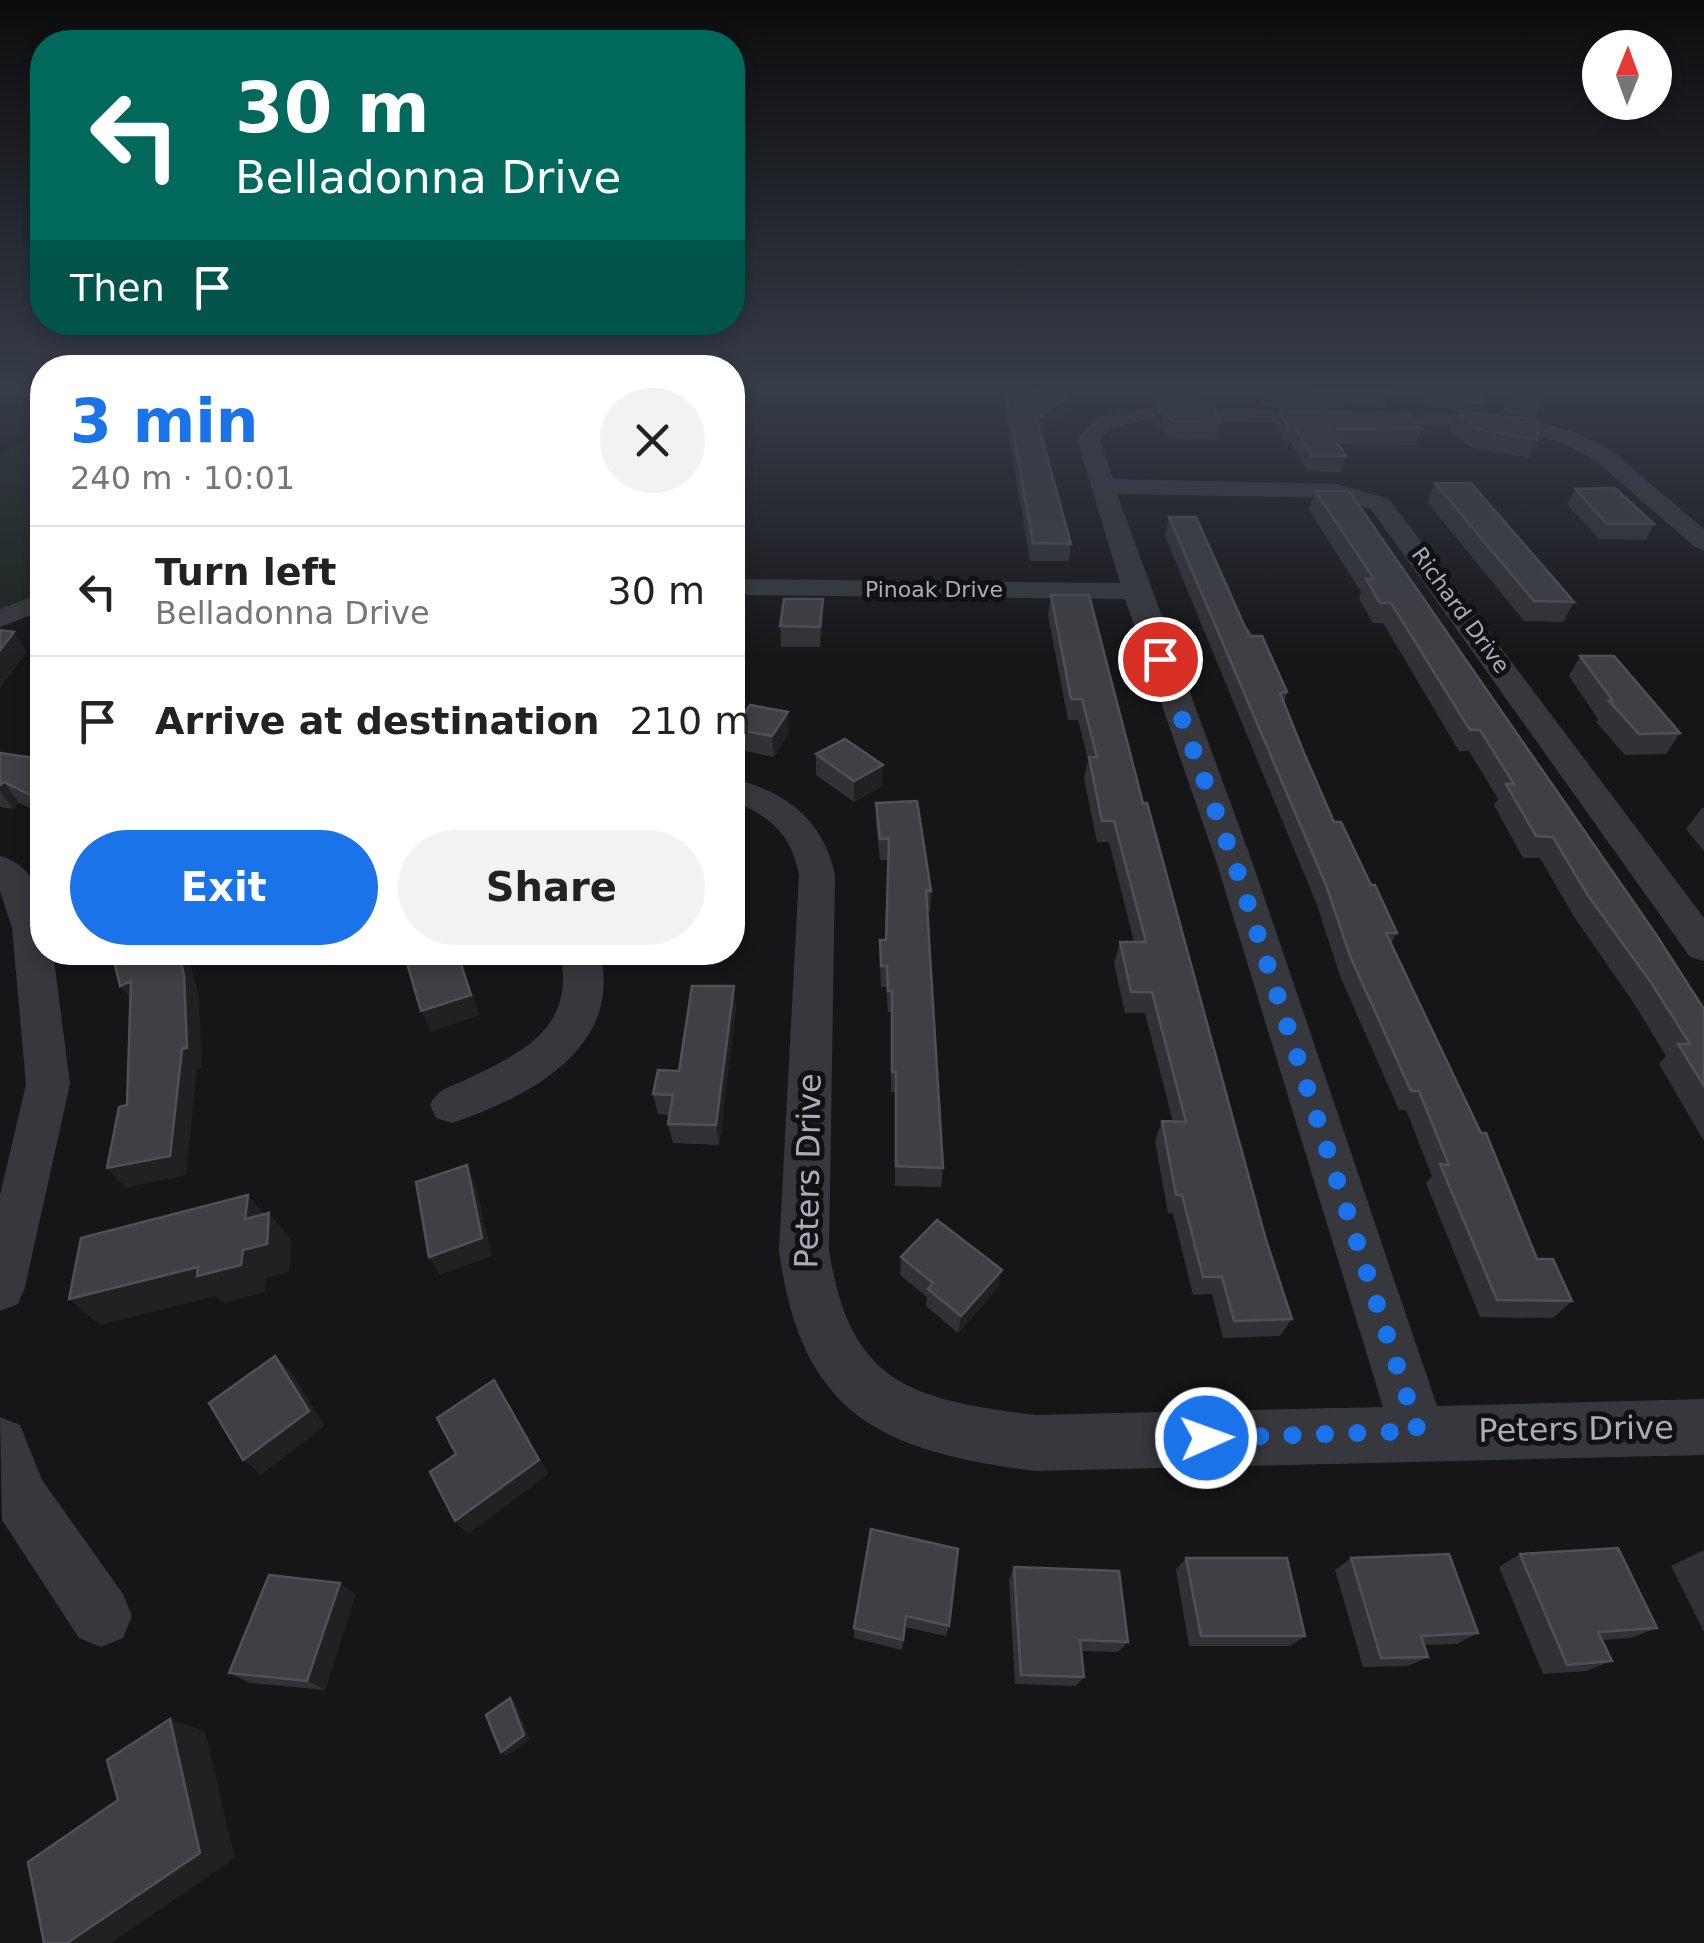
<!DOCTYPE html>
<meta charset="utf-8">
<style>
:root{--surface:#fff;--page:#f2f2f2;--text:#222;--muted:#767676;--line:#e0e0e0;--accent:#1a73e8}
body{margin:0;font-family:"DejaVu Sans",sans-serif;background:var(--page);color:var(--text);height:100vh;display:flex;flex-direction:column;font-size:38px;white-space:nowrap}
*{box-sizing:border-box;margin:0}
p{font-size:32px;color:var(--muted)}
.icon{flex:none;width:55px;height:55px;fill:none;stroke:currentColor;stroke-width:2;stroke-linecap:round;stroke-linejoin:round}
.map{position:relative;flex:1;overflow:hidden}
.drawer{position:absolute;left:30px;top:355px;width:715px;height:610px;display:flex;flex-direction:column;background:var(--surface);border-radius:40px;box-shadow:0 5px 15px #0003}
.drawer>*{flex:none}
.guide{position:absolute;left:30px;top:30px;width:715px;height:305px;border-radius:40px;box-shadow:0 5px 15px #0003;background:#00695c;color:#fff;overflow:hidden}
.needle{width:65px;rotate:1deg}
.buttons{position:absolute;left:1582px;top:30px;display:grid;gap:20px}
.buttons a{display:grid;place-items:center;width:90px;height:90px;border-radius:50%;background:var(--surface);box-shadow:0 5px 15px #0003;font-size:50px}
.pin{position:absolute;display:grid;place-items:center;width:85px;height:85px;color:#fff;margin:-42px;border:5px solid #fff;border-radius:50%;box-shadow:0 2px 10px #0007}
.me{position:absolute;width:110px;margin:-55px;rotate:88deg;stroke-linejoin:round;filter:drop-shadow(0 0 8px #0008)}
.turn{display:flex;align-items:center;gap:35px;height:210px;padding:0 40px;font-size:45px}
.turn .icon{width:130px;height:130px;stroke-width:2.5}
.turn b{display:block;font-size:70px;line-height:85px}
.then{display:flex;align-items:center;height:95px;padding:0 40px;background:#0003;gap:20px;font-size:38px}
.round{display:grid;place-items:center;flex:none;width:105px;height:105px;border-radius:52px;background:var(--page)}
.head{display:flex;align-items:center;justify-content:space-between;height:170px;padding:0 40px}
h1{font-size:60px;font-weight:700;line-height:75px;color:var(--accent)}
.cta{display:flex;gap:20px;margin-top:auto;padding:20px 40px}
.cta a{flex:1;height:115px;border-radius:60px;background:var(--accent);color:#fff;font-size:40px;font-weight:700;line-height:115px;text-align:center}
.cta a+a{background:var(--page);color:var(--text)}
ul{padding:0;list-style:none}
li{display:flex;align-items:center;gap:30px;height:130px;padding:0 40px;border-top:2px solid var(--line)}
li div{flex:1}
li b{display:block;font-size:38px}
li em{font-style:normal}
.map>svg:first-child{display:block}
.green{fill:#1c231d}
.lines{fill:none;stroke-linecap:round;stroke-linejoin:round}
.minor{fill:#37383d;fill-rule:evenodd}
.wall{fill:#323236}
.shaded-wall{fill:#212124}
.building{fill:#3f3f44;stroke:#4f5156;stroke-width:2.5}
.route{stroke:#1a73e8;stroke-width:18;stroke-dasharray:0 32.4}
.labels{text-anchor:middle;stroke-width:10;stroke-linejoin:round;paint-order:stroke}
.far-street-label{font-size:22px;fill:#a8adb8;stroke:#111113}
.near-street-label{font-size:32px;fill:#a8adb8;stroke:#111113}
</style>
<div class="map">
<svg width="1704" height="1943" viewBox="0 0 1704 1943">
<rect width="100%" height="100%" fill="#161618"/>
<path class="green" d="M42,429V601L0,619V456Z"/>
<g class="lines">
<path class="minor" d="M1147,408L1453,413L1526,419L1578,433L1612,451L1704,529V550L1695,547L1596,461L1562,443L1525,432L1453,425L1147,420L1111,428L1100,439L1113,479L1337,484L1389,499L1704,918V961L1690,957L1371,509L1335,498L1117,494L1253,864L1437,1406L1704,1399V1455L1035,1471C881,1451 801,1416 779,1250L799,874C791,835 770,815 732,801V778C786,792 822,818 835,874L829,1250C850,1385 911,1399 1035,1415L1383,1407L1217,864L1125,599L732,595V579L1120,583L1077,438L1096,418Z
M42,593V611L0,627V609Z
M0,856C45,868 42,914 42,952H53L70,1084L25,1287L18,1304L0,1311V1195L26,1084L12,928L0,891Z
M560,952H600C624,1048 529,1097 452,1123L436,1118L430,1105C438,1088 451,1087 467,1079C527,1051 576,1025 560,952Z
M0,1417L20,1425L42,1480L123,1594L132,1616L123,1638L101,1647L79,1638L2,1520Z"/>
</g>
<path class="wall" d="M1001,387H1025L1027,392L1092,393L1041,431L1071,544L1069,561H1030Z
M1145,387H1206L1207,388L1203,405L1148,404Z
M1257,387H1388L1391,391L1385,408L1264,406L1255,392Z
M1413,387H1472L1486,403L1483,412L1428,409L1411,393Z
M1510,387H1544L1542,400L1534,417L1502,413Z
M1157,406L1220,422L1216,440L1169,439L1161,428L1156,431L1154,424Z
M1279,411L1422,429L1416,445L1338,444L1346,456L1341,472L1307,471L1291,442H1285L1275,426Z
M1457,411L1537,440L1529,458L1470,447L1450,429Z
M1435,483L1574,602L1563,622L1524,621L1427,502Z
M1575,489L1654,524L1646,540L1599,539L1567,504Z
M1315,491L1704,1009V1141L1659,1064L1666,1056L1635,1005L1573,915L1540,858H1523L1494,805L1498,799L1469,751H1459L1383,623H1373L1359,599L1361,592L1309,510Z
M1169,517L1245,627L1287,692L1284,703L1304,753L1334,822L1397,933L1391,944L1537,1259L1572,1301L1553,1318L1480,1317L1426,1183L1432,1176L1406,1110H1399L1340,976L1317,905L1165,536Z
M1051,595L1143,803L1266,1240L1292,1319L1280,1336L1223,1338L1212,1294L1193,1295L1173,1214L1168,1213L1155,1141L1162,1121L1173,1122L1145,1013H1125L1114,963L1120,942H1134L1109,842H1097L1084,778L1088,760L1078,720H1068L1048,615Z
M823,599V619L820,647H781L780,626Z
M1580,656L1680,733L1666,754L1625,755L1596,722L1598,719L1569,676Z
M734,729L789,733L774,757L736,749Z
M0,753L42,759V814L19,803L13,809L0,807Z
M816,754L882,786L854,802L816,775Z
M876,803L931,891L930,912L927,911L943,1168L941,1187L895,1186V1092H891V1012H888L886,987H881L880,961V940H886L888,860H880L876,824Z
M1702,808H1704V851L1686,829Z
M732,837H742L744,855L741,890H732Z
M736,1007L719,1145L673,1143L668,1124L670,1115L658,1114L653,1094L679,1071Z
M901,1257L998,1288L958,1333L926,1306L927,1297L900,1275Z
M871,1529L949,1626L946,1636L905,1627L902,1650L854,1638V1628Z
M1704,1550V1632L1671,1566Z
M1520,1554L1657,1628L1631,1638L1602,1640L1612,1661L1586,1671L1543,1674L1499,1567Z
M1186,1558L1305,1636L1290,1646H1189L1176,1570Z
M1351,1558L1478,1633L1457,1644L1424,1645L1428,1657L1408,1666L1363,1667L1335,1570Z
M1014,1567L1128,1642L1118,1652L1081,1651L1084,1677L1076,1686L1015,1684L1009,1579Z
M356,1594L325,1690L250,1683L229,1673Z"/>
<path class="shaded-wall" d="M1082,387H1093L1092,393L1035,435L1037,419Z
M1164,410L1161,428L1156,431L1159,413Z
M823,599V619L820,647V627Z
M14,632L27,652L0,689V650Z
M788,712L789,733L774,757L772,736Z
M883,765L882,786L854,802V781Z
M4,782L19,803L13,809L0,791V785Z
M742,837L744,855L741,890L739,871Z
M178,952H187L199,996L202,1068L197,1069L186,1175L125,1188L107,1168Z
M457,952L480,1015L431,1032L421,1011Z
M131,981L136,1006L120,986Z
M734,986L736,1007L719,1145L716,1125Z
M467,1165L476,1185L492,1256L440,1275L429,1257Z
M248,1195L269,1221V1213L292,1241L289,1272L266,1278L265,1292L223,1303L216,1296L100,1325L69,1299L198,1267L245,1219Z
M1002,1270L998,1288L958,1333L961,1316Z
M275,1356L291,1372L325,1426L261,1475L243,1460Z
M494,1380L549,1474L468,1534L455,1521Z
M340,1583L356,1594L325,1690L307,1681Z
M510,1698L515,1702L530,1739L507,1756L501,1752Z
M170,1719L205,1731L235,1858L111,1943H67Z"/>
<path class="building" d="M1005,387H1025L1027,392L1051,387H1082L1037,419L1071,544L1033,543Z
M1152,387H1206L1207,388Z
M1267,387H1388L1391,391L1268,389Z
M1417,387H1472L1486,403L1432,400Z
M1511,387H1544L1542,400L1509,396Z
M1157,406L1214,407L1220,422L1173,421L1164,410L1159,413Z
M1279,411L1407,413L1422,429L1328,428L1346,456H1312L1295,427H1289Z
M1457,411L1540,420L1537,440L1478,429Z
M1435,483H1471L1574,602L1534,601Z
M1615,488L1654,524H1607L1575,489Z
M1315,491H1349L1655,933L1704,1009V1086L1678,1044H1690L1652,984L1587,894L1553,837L1536,836L1506,784H1514L1480,730H1470L1391,603H1380L1366,579H1374Z
M1169,517H1196L1245,627L1251,636H1262L1287,692L1280,693L1304,753L1334,822H1341L1371,885H1375L1397,933H1386L1481,1133H1486L1537,1259H1553L1572,1301L1497,1300L1440,1164L1449,1165L1419,1091H1411L1350,956L1326,885Z
M1051,595H1089L1143,803H1147L1266,1240L1292,1319L1234,1321L1222,1277H1203L1182,1195H1176L1162,1121L1186,1122L1152,992H1131L1120,942H1146L1114,821H1102L1089,757H1097L1082,699H1071Z
M784,599H823L820,627L780,626Z
M0,630L14,632L0,650Z
M1580,656H1614L1680,733L1639,734L1609,701H1613Z
M750,705L788,712L772,736L734,729Z
M845,739L883,765L854,781L816,754Z
M0,753L42,759V801L4,782L0,785Z
M917,801L931,891L926,890L943,1168L896,1166V1072H892V991H888L887,966H881L880,940H886L889,839H880L876,803Z
M732,837H742L739,871H732Z
M112,952H178L184,975L187,1048L182,1049L170,1156L107,1168L119,1107L127,1105L131,981L120,986Z
M411,952H457L471,995L421,1011L407,963L414,961Z
M692,986H734L716,1125L668,1124L673,1095L653,1094L658,1070L679,1071Z
M467,1165L482,1238L429,1257L416,1182Z
M248,1195L245,1219L269,1213L267,1244L243,1250L241,1265L197,1276L198,1267L69,1299L81,1238Z
M937,1220L1002,1270L961,1316L928,1289L933,1283L901,1257Z
M275,1356L309,1411L243,1460L209,1403Z
M494,1380L539,1460L455,1521L430,1472L456,1454L437,1418Z
M871,1529L958,1549L949,1626L906,1616L903,1640L854,1628Z
M1618,1548L1657,1628L1598,1632L1612,1661L1567,1665L1520,1554Z
M1449,1554L1478,1633L1421,1636L1428,1657L1381,1658L1351,1558Z
M1186,1558H1287L1305,1636H1201Z
M1014,1567L1119,1571L1128,1642L1080,1640L1084,1677L1021,1675Z
M269,1575L340,1583L307,1681L229,1673Z
M510,1698L524,1735L501,1752L486,1715Z
M170,1719L200,1853L67,1943H44L28,1862L118,1800L107,1760Z"/>
<linearGradient id="sky" x2="0" y2="1"><stop stop-color="#0c0c0d"/><stop offset="0.59" stop-color="#363c48"/><stop offset="1" stop-color="#363c48" stop-opacity="0"/></linearGradient>
<rect width="1704" height="659" fill="url(#sky)"/>
<g class="lines">
<path class="route" d="M1160,659L1235,864L1418,1431L1206,1438"/>
</g>
<g class="labels">
<g class="far-street-label">
<text x="934" y="597">Pinoak Drive</text>
<text transform="translate(1461 610) rotate(54)" y="8">Richard Drive</text>
</g>
<g class="near-street-label">
<text transform="translate(808 1171) rotate(-89)" y="11">Peters Drive</text>
<text transform="translate(1576 1429) rotate(-1)" y="11">Peters Drive</text>
</g>
</g>
</svg>
<div class="buttons">
<a><svg class="needle" viewBox="-14 -14 28 28"><path d="M0-13l5 13h-10z" fill="#e53935"/><path d="M0 13l5-13h-10z" fill="#767676"/></svg></a>
</div>
<div class="pin" style="left:1160px;top:659px;background:#d93025"><svg class="icon" aria-label="arrive" viewBox="0 0 24 24"><path d="M6 21V4h12l-3 4 3 4H6"/></svg></div>
<svg class="me" style="left:1206px;top:1438px" viewBox="-20 -20 40 40"><circle r="17" fill="#1a73e8" stroke="#fff" stroke-width="3"/><path d="M0-11L8 9 0 5-8 9z" fill="#fff"/></svg>
<div class="guide">
<div class="turn"><svg class="icon" aria-label="left" viewBox="0 0 24 24"><path d="M17 20v-9H6M10 6l-5 5 5 5"/></svg><div><b>30 m</b>Belladonna Drive</div></div>
<div class="then">Then<svg class="icon" aria-label="arrive" viewBox="0 0 24 24"><path d="M6 21V4h12l-3 4 3 4H6"/></svg></div>
</div>
<section class="drawer">
<div class="head"><div><h1>3 min</h1><p>240 m · 10:01</p></div><a class="round"><svg class="icon" aria-label="close" viewBox="0 0 24 24"><path d="M6 6l12 12M18 6L6 18"/></svg></a></div>
<ul>
<li><svg class="icon" aria-label="left" viewBox="0 0 24 24"><path d="M17 20v-9H6M10 6l-5 5 5 5"/></svg><div><b>Turn left</b><p>Belladonna Drive</p></div><em>30 m</em></li>
<li><svg class="icon" aria-label="arrive" viewBox="0 0 24 24"><path d="M6 21V4h12l-3 4 3 4H6"/></svg><div><b>Arrive at destination</b></div><em>210 m</em></li>
</ul>
<div class="cta"><a>Exit</a><a>Share</a></div>
</section>
</div>
